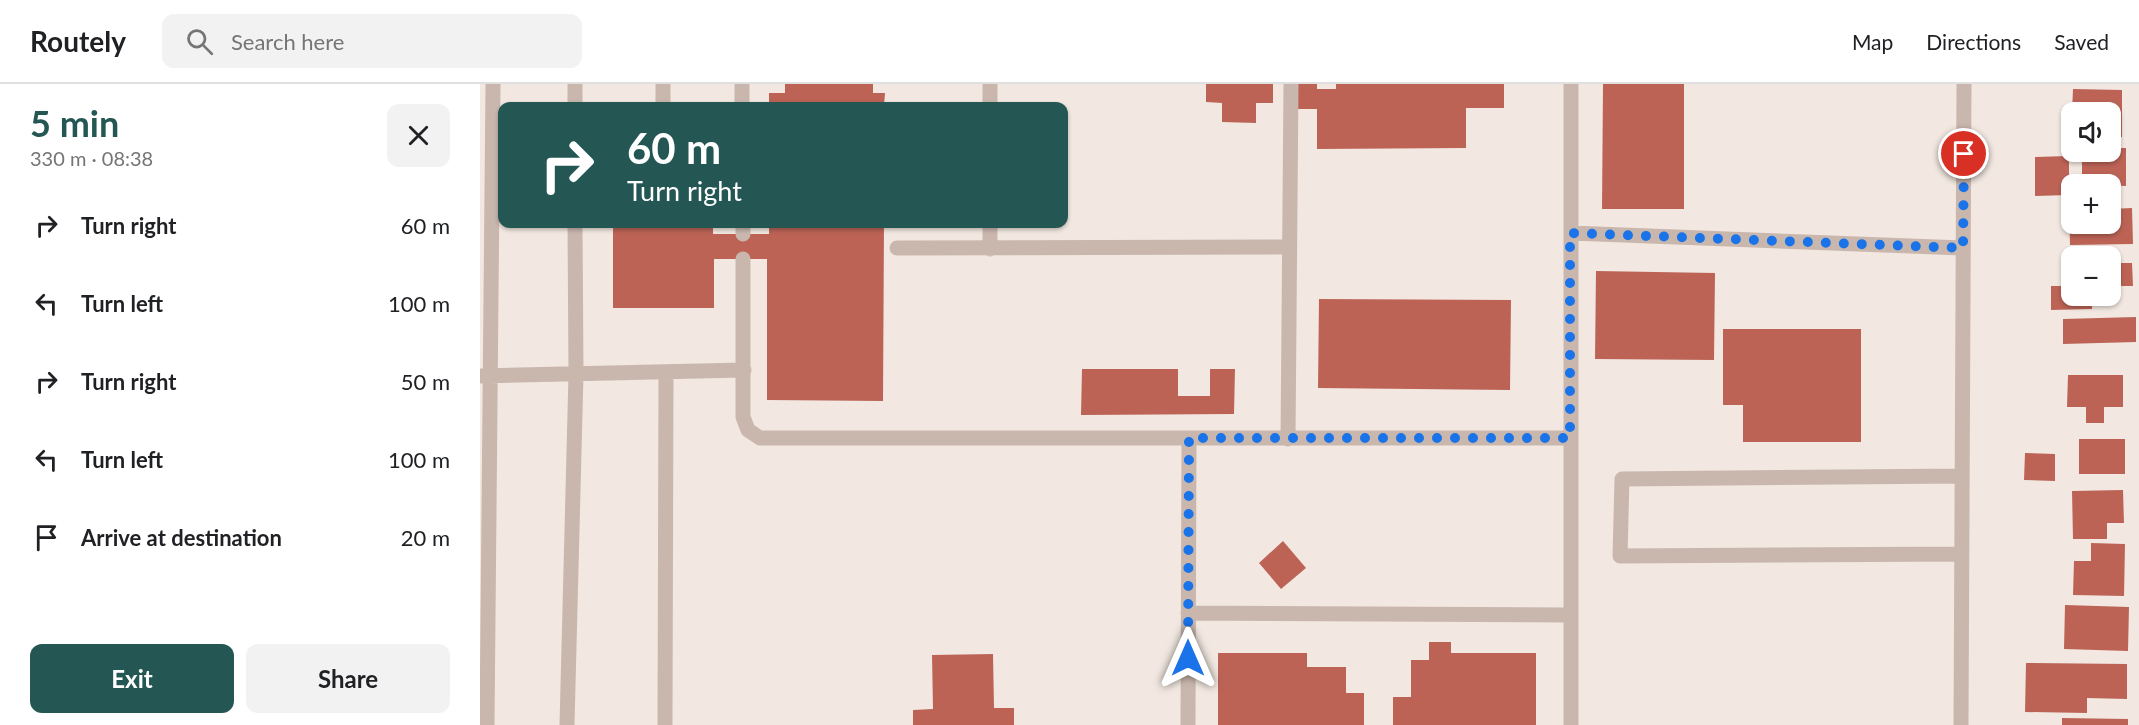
<!DOCTYPE html>
<meta charset="utf-8">
<style>
:root{--surface:#fff;--page:#f2f2f2;--text:#202124;--muted:#757577;--line:#e0e0e0;--accent:#245754}
body{margin:0;font-family:Lato,sans-serif;background:var(--page);color:var(--text);height:100vh;display:flex;flex-direction:column;font-size:22px;white-space:nowrap}
*{box-sizing:border-box;margin:0}
p{font-size:20px;color:var(--muted)}
.icon{flex:none;width:33px;height:33px;fill:none;stroke:currentColor;stroke-width:2;stroke-linecap:round;stroke-linejoin:round}
.map{position:relative;flex:1;overflow:hidden}
.drawer{display:flex;flex-direction:column;background:var(--surface);width:480px}
.drawer>*{flex:none}
.top-card{position:absolute;left:18px;top:18px;width:570px;height:126px;border-radius:12px;box-shadow:0 2px 4px #0004;background:#245754;color:#fff;overflow:hidden}
.fabs{position:absolute;left:1581px;top:18px;display:grid;gap:12px}
.fabs a{display:grid;place-items:center;width:60px;height:60px;border-radius:12px;background:var(--surface);box-shadow:0 2px 4px #0004;font-size:30px}
.pin{position:absolute;display:grid;place-items:center;width:51px;height:51px;color:#fff;margin:-26px;border:3px solid #fff;border-radius:50%;box-shadow:0 2px 6px #0007}
.me{position:absolute;width:66px;margin:-33px;rotate:0deg;stroke-linejoin:round;filter:drop-shadow(0 0 4px #0008)}
.turn{display:flex;align-items:center;gap:21px;height:126px;padding:0 30px;font-size:27px}
.turn .icon{width:78px;height:78px;stroke-width:2.5}
.turn b{display:block;font-size:42px;line-height:51px}
.round{display:grid;place-items:center;flex:none;width:63px;height:63px;border-radius:12px;background:var(--page)}
.headline{display:flex;align-items:center;justify-content:space-between;height:102px;padding:0 30px}
h1{font-size:36px;font-weight:700;line-height:45px;color:var(--accent)}
.primary-button{display:flex;gap:12px;margin-top:auto;padding:12px 30px}
.primary-button a{flex:1;height:69px;border-radius:12px;background:var(--accent);color:#fff;font-size:24px;font-weight:700;line-height:69px;text-align:center}
.primary-button a+a{background:var(--page);color:var(--text)}
ul{padding:0;list-style:none}
li{display:flex;align-items:center;gap:18px;height:78px;padding:0 30px}
li div{flex:1}
li b{display:block;font-size:22px}
li em{font-style:normal}
header{display:flex;align-items:center;gap:36px;box-sizing:border-box;height:84px;padding:0 30px;background:var(--surface);border-bottom:2px solid var(--line)}
header strong{font-size:28px}
nav{display:flex;gap:33px;margin-inline-start:auto;font-size:21px}
.search{width:420px;height:54px;background:var(--page);display:flex;align-items:center;gap:15px;box-sizing:border-box;padding:0 21px;border-radius:12px;color:var(--muted);font-size:22px}
main{display:flex;flex:1;min-height:0}
.map>svg:first-child{display:block}
.building{fill:#bc6356}
.lines{fill:none;stroke-linecap:round;stroke-linejoin:round}
.minor{stroke:#c9b7ae;stroke-width:15}
.route{stroke:#1a73e8;stroke-width:10;stroke-dasharray:0 18}
</style>
<header>
<strong>Routely</strong>
<div class="search"><svg class="icon" aria-label="search" viewBox="0 0 24 24"><circle cx="10" cy="10" r="6"/><path d="M15 15l6 6"/></svg>Search here</div>
<nav><a>Map</a><a>Directions</a><a>Saved</a></nav>
</header>
<main>
<section class="drawer">
<div class="headline"><div><h1>5 min</h1><p>330 m · 08:38</p></div><a class="round"><svg class="icon" aria-label="close" viewBox="0 0 24 24"><path d="M6 6l12 12M18 6L6 18"/></svg></a></div>
<ul>
<li><svg class="icon" aria-label="right" viewBox="0 0 24 24"><path d="M7 20v-9h11M14 6l5 5-5 5"/></svg><div><b>Turn right</b></div><em>60 m</em></li>
<li><svg class="icon" aria-label="left" viewBox="0 0 24 24"><path d="M17 20v-9H6M10 6l-5 5 5 5"/></svg><div><b>Turn left</b></div><em>100 m</em></li>
<li><svg class="icon" aria-label="right" viewBox="0 0 24 24"><path d="M7 20v-9h11M14 6l5 5-5 5"/></svg><div><b>Turn right</b></div><em>50 m</em></li>
<li><svg class="icon" aria-label="left" viewBox="0 0 24 24"><path d="M17 20v-9H6M10 6l-5 5 5 5"/></svg><div><b>Turn left</b></div><em>100 m</em></li>
<li><svg class="icon" aria-label="arrive" viewBox="0 0 24 24"><path d="M6 21V4h12l-3 4 3 4H6"/></svg><div><b>Arrive at destination</b></div><em>20 m</em></li>
</ul>
<div class="primary-button"><a>Exit</a><a>Share</a></div>
</section>
<div class="map">
<svg width="1659" height="641" viewBox="0 0 1659 641">
<rect width="100%" height="100%" fill="#f2e8e1"/>
<path class="building" d="M305,0H393V9H405L404,22H289V9H305Z
M726,0H793V19H776V39L742,38V19L726,18Z
M817,0H837V5H856V0H1024V24H986V64L837,65V25H817Z
M1123,0H1204V125H1122Z
M1593,5L1642,6V53H1630V28H1592Z
M1630,64H1646V102L1602,100V68H1630Z
M1589,72V111L1555,112V73Z
M1652,124L1653,160L1590,161L1589,125H1592V140H1630V125Z
M133,140H233V150H289V140H404L403,317L287,316V175H234V224H133Z
M1630,179H1652L1653,202H1630Z
M1116,187L1235,189L1234,276L1115,275Z
M1571,202H1592V212H1612V225L1571,226Z
M839,215L1031,216L1030,306L838,304Z
M1656,233V258L1583,260V235Z
M1243,245H1381V358H1263V321H1243Z
M602,285H698V312H730V285H755L754,330L601,331Z
M1588,291H1643V323H1624V339H1606V323H1587Z
M1599,355H1645V390H1599Z
M1545,369L1575,370V397L1544,396Z
M1643,406L1644,439H1627V455H1593L1592,407Z
M803,457L826,484L801,505L779,479Z
M1611,459L1645,460L1644,512L1593,511L1594,477H1611Z
M1585,521L1649,523L1648,567L1584,565Z
M949,558H971V569H1056V641H913V613H931V576H949Z
M738,569H827V583H866V609H884V641H738Z
M513,570L514,624H534V641H433V626L453,625L452,571Z
M1546,579L1647,580V615L1607,614V629L1545,628Z
M1582,634L1648,635V641H1582Z"/>
<g class="lines">
<path class="minor" d="M95,0V22
M262,0V22
M510,0V22
M183,22V0
M263,140V150
M510,140V165
M1091,149L1483,164
M417,164L809,163
M263,175V333L268,346L280,354H1090
M0,292L264,286
M808,355L811,0
M1481,470L1140,472L1142,395L1482,392
M708,529L1090,531
M7,641L13,0
M87,641L96,290L95,140
M185,641L186,288
M708,641L709,354
M1091,641V0
M1481,641L1484,0"/>
</g>
<g class="lines">
<path class="route" d="M708,574L709,354H1090V149L1483,164L1484,70"/>
</g>
</svg>
<div class="fabs">
<a><svg class="icon" aria-label="sound" viewBox="0 0 24 24"><path d="M4 9h4l5-4v14l-5-4H4zM17 9q2 3 0 6"/></svg></a>
<a>+</a>
<a>−</a>
</div>
<div class="pin" style="left:1484px;top:70px;background:#d93025"><svg class="icon" aria-label="arrive" viewBox="0 0 24 24"><path d="M6 21V4h12l-3 4 3 4H6"/></svg></div>
<svg class="me" style="left:708px;top:574px" viewBox="-20 -20 40 40"><path d="M0-17L14 15 0 8-14 15z" fill="#1a73e8" stroke="#fff" stroke-width="4"/></svg>
<div class="top-card">
<div class="turn"><svg class="icon" aria-label="right" viewBox="0 0 24 24"><path d="M7 20v-9h11M14 6l5 5-5 5"/></svg><div><b>60 m</b>Turn right</div></div>
</div>
</div>
</main>
